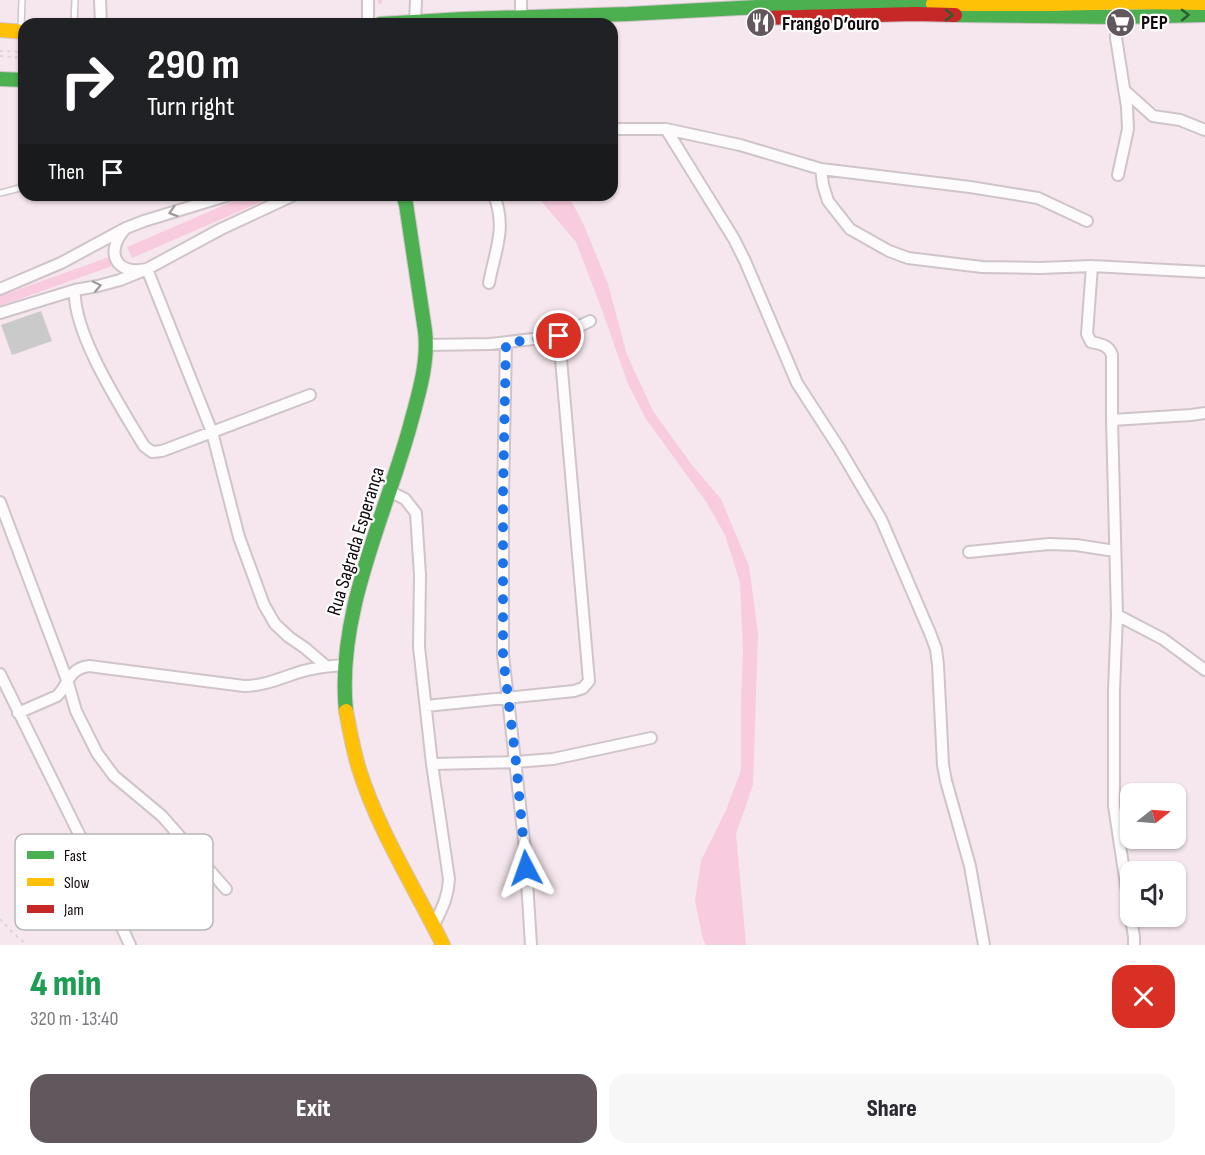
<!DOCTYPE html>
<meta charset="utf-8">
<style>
:root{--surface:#fff;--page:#f7f7f7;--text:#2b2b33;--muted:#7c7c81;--accent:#61575c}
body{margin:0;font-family:"Sofia Sans Condensed",sans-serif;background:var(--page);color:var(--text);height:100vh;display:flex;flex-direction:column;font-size:22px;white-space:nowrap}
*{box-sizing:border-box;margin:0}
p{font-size:20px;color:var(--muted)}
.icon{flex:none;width:33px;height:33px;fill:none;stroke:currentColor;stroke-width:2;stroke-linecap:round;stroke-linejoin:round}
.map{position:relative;height:945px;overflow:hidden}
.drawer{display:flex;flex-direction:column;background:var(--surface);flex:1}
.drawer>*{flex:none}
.guide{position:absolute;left:18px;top:18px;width:600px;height:183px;border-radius:18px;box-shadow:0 2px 4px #0004;background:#202124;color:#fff;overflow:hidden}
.needle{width:39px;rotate:73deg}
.fabs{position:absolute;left:1120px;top:783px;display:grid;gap:12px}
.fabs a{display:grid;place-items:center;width:66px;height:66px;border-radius:12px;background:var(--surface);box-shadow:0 2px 4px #0004;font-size:30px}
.pin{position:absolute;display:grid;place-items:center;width:51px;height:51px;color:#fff;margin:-26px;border:3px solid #fff;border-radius:50%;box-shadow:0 2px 6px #0007}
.me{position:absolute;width:66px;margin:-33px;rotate:356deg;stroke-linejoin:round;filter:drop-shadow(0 0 4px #0008)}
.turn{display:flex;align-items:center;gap:21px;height:126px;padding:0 30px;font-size:27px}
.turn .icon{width:78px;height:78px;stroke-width:2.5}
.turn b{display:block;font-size:42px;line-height:51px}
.then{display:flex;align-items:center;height:57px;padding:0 30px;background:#0003;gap:12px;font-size:22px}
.round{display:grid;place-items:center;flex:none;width:63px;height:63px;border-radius:18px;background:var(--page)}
.headline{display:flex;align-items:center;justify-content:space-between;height:102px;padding:0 30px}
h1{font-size:36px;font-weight:800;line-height:45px;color:#1e9e55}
.button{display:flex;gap:12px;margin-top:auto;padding:12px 30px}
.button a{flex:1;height:69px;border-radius:18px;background:var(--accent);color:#fff;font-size:24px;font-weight:800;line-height:69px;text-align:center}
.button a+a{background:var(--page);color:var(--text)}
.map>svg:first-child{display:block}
.water{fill:#f8cbde}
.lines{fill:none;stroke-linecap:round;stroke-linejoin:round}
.stream{stroke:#f8cbde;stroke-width:4}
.building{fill:#cbcacb}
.lane-casing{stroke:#cfc4c9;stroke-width:8}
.street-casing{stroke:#cfc4c9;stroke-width:14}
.fast-casing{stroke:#cfc4c9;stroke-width:16}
.slow-casing{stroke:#cfc4c9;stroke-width:16}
.jam-casing{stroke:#cfc4c9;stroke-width:16}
.path{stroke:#d9d5d7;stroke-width:2;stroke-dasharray:3 4.5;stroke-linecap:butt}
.lane{stroke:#fefbfc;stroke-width:5}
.street{stroke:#fefbfc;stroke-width:10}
.fast{stroke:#4caf50;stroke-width:14}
.slow{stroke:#ffc107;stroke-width:14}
.jam{stroke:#c62828;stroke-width:14}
.oneway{stroke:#2f5c2f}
.oneway2{stroke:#a09b9d}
.route{stroke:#1a73e8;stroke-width:10;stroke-dasharray:0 18}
.labels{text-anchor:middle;stroke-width:4.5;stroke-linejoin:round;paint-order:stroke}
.poi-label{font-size:20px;font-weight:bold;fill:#120a0e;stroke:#fff;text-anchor:start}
.street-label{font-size:20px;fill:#120a0e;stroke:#fff}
.key{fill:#fff;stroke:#b8b6b7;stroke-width:1.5}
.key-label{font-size:16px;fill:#120a0e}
</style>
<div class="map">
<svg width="1205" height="945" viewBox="0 0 1205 945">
<rect width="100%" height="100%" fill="#f5e7ed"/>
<path class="water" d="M248,195H277L132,258L127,247Z
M536,195H568L583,223L608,284L627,355L653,411L692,465L721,499L749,566L758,633L753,785L736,834L746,945H706L703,939L695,901L701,861L727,808L741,770V703L743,650L740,582L725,535L707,503L646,419L628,384L602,310L576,242Z
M112,256L115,265L0,306V296Z"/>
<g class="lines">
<path class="stream" d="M380,0V2"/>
</g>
<path class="building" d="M41,311L52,341L12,355L1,325Z"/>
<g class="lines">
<defs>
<path id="lane" d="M74,24L75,0
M21,28L22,0
M0,193L24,187"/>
<path id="street" d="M100,0L101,24
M521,0V17
M1117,17L1116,38L1127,107L1128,129L1118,175
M415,22L416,0
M368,24V0
M1124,90L1153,116L1180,120L1205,130
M612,129H666L740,145L821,169L970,187L1038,198L1087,221
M666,129L734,239L745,261L797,383L839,448L881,519L930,633L936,649L938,665L943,765L946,781L970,866L984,945
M821,169L823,185L828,201L850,229L889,251L908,258L982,267L1040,268L1092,266L1205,272
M126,228C104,251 115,276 147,269L212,432L239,537L264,605L275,624L289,637L305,648L326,666
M1092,266L1087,334L1091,342C1100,344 1109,345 1112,355V420L1117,615L1114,690V806L1134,937V945
M489,283C495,250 507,229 494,195
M0,289L61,263L126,228L144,221L229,195
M75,290C72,332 122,409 144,446L152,452L162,451L310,395
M0,313L75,290L98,286L120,280L147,269L221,229L294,195
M506,343L503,493V655L525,849L531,945
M426,345L490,344L559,336L590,321
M1112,420L1191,415L1205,413
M391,492L405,499L416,513L420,575L419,647L432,764L449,879C448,898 442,908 434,925
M0,502L67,680L76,711L97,753L114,776L162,816L226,889
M969,552L1049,544L1076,545L1115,551
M1117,615L1163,639L1205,670
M0,674L82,840L130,945
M426,706L574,691L583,688L589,681L559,336
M18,713L57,696C69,684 68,669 89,666L244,686C265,686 283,677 303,671C317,667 330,666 345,665
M432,764L516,762L553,759L651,738"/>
<path id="fast" d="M955,15L1117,17L1205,15
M380,24L463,19L628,14L776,6L933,4
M0,79L24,80
M346,711C336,614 385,517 410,426C418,396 429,362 425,331L406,204L403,195"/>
<path id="slow" d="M933,4H1051L1135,2L1205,3
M0,30L24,32
M346,711C350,731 353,750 359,769C378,830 415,888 443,945"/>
<path id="jam" d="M762,18L915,14L955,15"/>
</defs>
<use href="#lane" class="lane-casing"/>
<use href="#street" class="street-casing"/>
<use href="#fast" class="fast-casing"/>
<use href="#slow" class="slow-casing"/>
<use href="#jam" class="jam-casing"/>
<path class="path" d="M0,51L24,52
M0,56L24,58
M0,919L13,933L27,945"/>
<use href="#lane" class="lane"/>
<use href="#street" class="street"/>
<use href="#fast" class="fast"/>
<use href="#slow" class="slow"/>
<use href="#jam" class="jam"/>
</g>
<defs><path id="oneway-chevron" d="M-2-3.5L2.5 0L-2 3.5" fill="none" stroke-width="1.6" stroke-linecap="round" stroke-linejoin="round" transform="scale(1.5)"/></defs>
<g class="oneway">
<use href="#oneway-chevron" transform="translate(949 15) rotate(1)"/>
<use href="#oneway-chevron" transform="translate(1185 15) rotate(-1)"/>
</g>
<g class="oneway2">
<use href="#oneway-chevron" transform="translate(173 212) rotate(163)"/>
<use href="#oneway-chevron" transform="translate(97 286) rotate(-12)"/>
</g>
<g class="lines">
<path class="route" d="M526,868L516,762L503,656V493L506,343L559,336"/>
</g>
<defs>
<symbol id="supermarket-disc" viewBox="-11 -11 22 22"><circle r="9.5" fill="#61575c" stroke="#fff"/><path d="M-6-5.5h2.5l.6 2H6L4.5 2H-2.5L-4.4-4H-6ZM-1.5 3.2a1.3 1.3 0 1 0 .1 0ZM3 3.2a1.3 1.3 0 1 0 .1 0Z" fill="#fff"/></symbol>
<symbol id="restaurant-disc" viewBox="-11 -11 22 22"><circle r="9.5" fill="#61575c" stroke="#fff"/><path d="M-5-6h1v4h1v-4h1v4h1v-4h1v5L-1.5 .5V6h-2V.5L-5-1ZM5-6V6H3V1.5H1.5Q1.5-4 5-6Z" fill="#fff"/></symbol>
</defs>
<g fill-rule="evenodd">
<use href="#supermarket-disc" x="1104" y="6" width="33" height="33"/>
<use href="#restaurant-disc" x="744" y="6" width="33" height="33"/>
</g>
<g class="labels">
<g class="poi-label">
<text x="1141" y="29">PEP</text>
<text x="782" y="30">Frango D’ouro</text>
</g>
<g class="street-label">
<text transform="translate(355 541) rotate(-73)" y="7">Rua Sagrada Esperança</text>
</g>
</g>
<rect x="15" y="834" width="198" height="96" rx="9" class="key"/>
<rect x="27" y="851" width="27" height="8" fill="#4caf50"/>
<rect x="27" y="878" width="27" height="8" fill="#ffc107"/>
<rect x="27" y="905" width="27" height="8" fill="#c62828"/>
<g class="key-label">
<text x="64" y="861">Fast</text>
<text x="64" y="888">Slow</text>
<text x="64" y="915">Jam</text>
</g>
</svg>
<div class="fabs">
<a><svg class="needle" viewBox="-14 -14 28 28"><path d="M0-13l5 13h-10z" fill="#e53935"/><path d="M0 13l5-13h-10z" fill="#7c7c81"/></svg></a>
<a><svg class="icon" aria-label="sound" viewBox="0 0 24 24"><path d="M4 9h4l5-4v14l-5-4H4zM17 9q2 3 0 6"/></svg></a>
</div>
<div class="pin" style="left:559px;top:336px;background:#d93025"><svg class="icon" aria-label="arrive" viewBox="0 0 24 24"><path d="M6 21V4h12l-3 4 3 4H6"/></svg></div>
<svg class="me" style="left:526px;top:868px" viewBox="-20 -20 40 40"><path d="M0-17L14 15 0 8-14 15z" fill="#1a73e8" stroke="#fff" stroke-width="4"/></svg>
<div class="guide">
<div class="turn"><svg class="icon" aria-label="right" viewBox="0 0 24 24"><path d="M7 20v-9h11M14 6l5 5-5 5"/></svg><div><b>290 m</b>Turn right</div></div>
<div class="then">Then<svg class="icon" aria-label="arrive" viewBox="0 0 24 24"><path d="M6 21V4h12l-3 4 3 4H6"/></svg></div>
</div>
</div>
<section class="drawer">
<div class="headline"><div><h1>4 min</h1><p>320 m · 13:40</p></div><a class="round" style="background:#d93025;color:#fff"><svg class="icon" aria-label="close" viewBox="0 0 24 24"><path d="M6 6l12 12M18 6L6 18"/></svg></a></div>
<div class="button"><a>Exit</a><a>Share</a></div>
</section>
